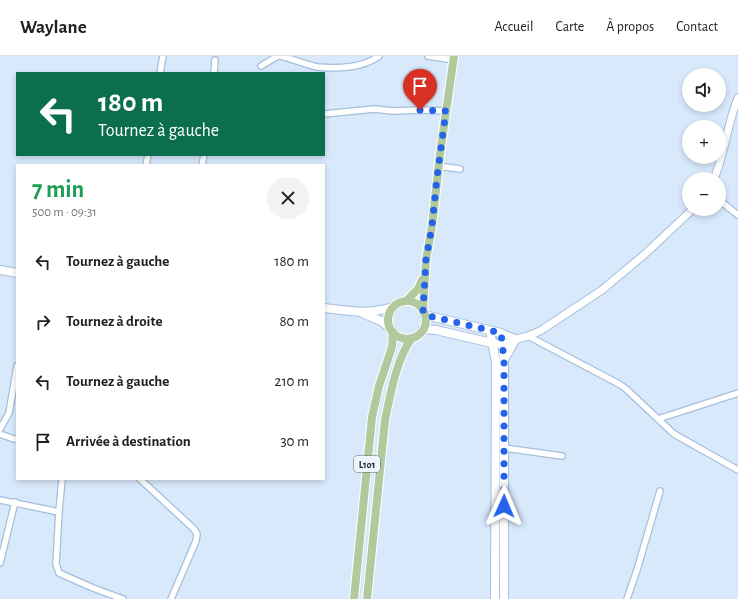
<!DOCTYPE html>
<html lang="fr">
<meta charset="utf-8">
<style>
:root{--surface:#fff;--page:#f2f2f2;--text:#202124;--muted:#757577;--line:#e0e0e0}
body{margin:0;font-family:"Alegreya Sans",sans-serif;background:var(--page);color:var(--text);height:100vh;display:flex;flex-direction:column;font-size:15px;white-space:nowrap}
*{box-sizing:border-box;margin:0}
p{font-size:13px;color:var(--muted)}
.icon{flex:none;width:22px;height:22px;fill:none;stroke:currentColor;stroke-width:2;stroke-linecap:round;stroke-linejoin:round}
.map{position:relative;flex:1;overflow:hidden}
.sheet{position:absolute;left:16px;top:108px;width:309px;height:316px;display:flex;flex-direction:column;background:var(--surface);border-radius:0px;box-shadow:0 2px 6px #0003}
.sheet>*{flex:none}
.hud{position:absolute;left:16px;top:16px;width:309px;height:84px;border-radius:0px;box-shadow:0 2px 6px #0003;background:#0b6e4f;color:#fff;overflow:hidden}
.buttons{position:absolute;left:682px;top:12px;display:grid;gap:8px}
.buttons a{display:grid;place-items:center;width:44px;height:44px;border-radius:50%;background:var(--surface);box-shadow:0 2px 6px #0003;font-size:20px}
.pin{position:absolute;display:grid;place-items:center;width:34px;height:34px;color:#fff;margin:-41px -17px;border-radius:50% 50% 50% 0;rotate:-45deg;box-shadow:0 0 4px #0007}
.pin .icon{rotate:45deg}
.me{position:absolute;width:44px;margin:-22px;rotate:1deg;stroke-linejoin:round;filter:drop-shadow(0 0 3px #0008)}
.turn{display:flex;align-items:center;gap:14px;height:84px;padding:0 16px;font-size:18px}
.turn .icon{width:52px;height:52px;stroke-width:2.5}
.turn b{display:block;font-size:28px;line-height:34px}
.round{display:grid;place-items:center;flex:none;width:42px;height:42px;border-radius:21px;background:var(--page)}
.summary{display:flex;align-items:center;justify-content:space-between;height:68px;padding:0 16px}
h1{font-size:24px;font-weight:600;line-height:30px;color:#1e9e55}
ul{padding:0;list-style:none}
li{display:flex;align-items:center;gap:12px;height:60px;padding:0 16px}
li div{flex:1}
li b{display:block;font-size:15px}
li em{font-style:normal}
header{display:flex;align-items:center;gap:24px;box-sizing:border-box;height:56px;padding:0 20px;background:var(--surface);border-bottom:1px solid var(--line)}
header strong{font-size:19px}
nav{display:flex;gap:22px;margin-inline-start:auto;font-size:14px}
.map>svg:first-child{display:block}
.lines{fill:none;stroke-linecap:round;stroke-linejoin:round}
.minor-casing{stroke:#a4bedc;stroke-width:8}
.tertiary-casing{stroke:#a4bedc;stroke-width:9}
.secondary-casing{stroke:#a4bedc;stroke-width:10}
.primary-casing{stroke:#fff;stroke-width:10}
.minor{stroke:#fff;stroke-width:5.5}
.tertiary{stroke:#fff;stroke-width:7}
.secondary{stroke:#fff;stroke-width:8}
.primary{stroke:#b2c99e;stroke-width:8}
.route{stroke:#2563eb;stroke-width:7;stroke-dasharray:0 12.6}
.labels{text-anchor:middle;stroke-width:3;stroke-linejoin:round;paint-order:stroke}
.shield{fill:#eff5fb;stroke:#5d6670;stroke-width:1}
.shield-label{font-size:10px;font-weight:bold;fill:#1e2834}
</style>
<header>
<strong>Waylane</strong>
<nav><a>Accueil</a><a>Carte</a><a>À propos</a><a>Contact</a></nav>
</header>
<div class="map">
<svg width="738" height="543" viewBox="0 0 738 543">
<rect width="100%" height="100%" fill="#d9e9fc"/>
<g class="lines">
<defs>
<path id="minor" d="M428,0L453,4
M261,10L278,0H281C293,3 306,9 318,11C337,13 363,12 379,0
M160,17L163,0
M214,17L215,4
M324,58L374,53L393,55L420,54L446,55
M146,109L148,99
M202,109L204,99
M438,110L460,113
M719,144L738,159
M528,280L619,328L625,332L674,378L738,414
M658,363L738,337
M0,373L9,357L17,310
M0,378L14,383H17
M504,392L562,400
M140,423L194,473L197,478L196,485L171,543
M0,444L59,456L56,508L59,517L93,532L123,543
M59,456L62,423
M0,507L15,446
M627,543L637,514L660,435"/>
<path id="tertiary" d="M714,123C725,97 727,68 738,42
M501,277L517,283
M502,288L514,286L517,283L528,280L540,275L602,234L645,198L693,153"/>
<path id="secondary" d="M0,214L17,217
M324,252C350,255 367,259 393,251
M362,257L381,265L390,272
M425,259L501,277L504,304V543
M423,273L436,274L496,288
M490,275L496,306L495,543
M504,304L514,286"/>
<path id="primary" d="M406,245L418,233L422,224
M388 264a19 19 0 1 1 38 0a19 19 0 1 1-38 0Z
M423,255L426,204L432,170L440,98L454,0
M354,543L372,361L379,330L392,291L393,276
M367,543L385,364C390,340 397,301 412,282"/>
</defs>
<use href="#minor" class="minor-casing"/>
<use href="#tertiary" class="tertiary-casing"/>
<use href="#secondary" class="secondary-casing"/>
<use href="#primary" class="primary-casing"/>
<use href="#minor" class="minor"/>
<use href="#tertiary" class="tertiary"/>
<use href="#secondary" class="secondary"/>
<use href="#primary" class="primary"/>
</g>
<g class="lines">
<path class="route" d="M420,54L446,55L437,121L432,170L426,204L423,255L425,259L501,277L504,304V450"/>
</g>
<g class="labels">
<rect class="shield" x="354" y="400" width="26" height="16" rx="3"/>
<g class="shield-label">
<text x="367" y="412">L101</text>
</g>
</g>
</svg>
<div class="buttons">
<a><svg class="icon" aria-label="sound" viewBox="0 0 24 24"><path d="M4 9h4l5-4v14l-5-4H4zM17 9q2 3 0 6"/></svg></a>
<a>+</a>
<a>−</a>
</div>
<div class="pin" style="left:420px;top:54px;background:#d93025"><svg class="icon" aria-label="arrive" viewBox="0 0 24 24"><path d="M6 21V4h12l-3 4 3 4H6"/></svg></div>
<svg class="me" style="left:504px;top:450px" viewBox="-20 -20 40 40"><path d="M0-17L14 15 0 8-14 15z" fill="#2563eb" stroke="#fff" stroke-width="4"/></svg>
<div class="hud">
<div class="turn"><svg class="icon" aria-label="left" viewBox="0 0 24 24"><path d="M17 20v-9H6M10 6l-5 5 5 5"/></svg><div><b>180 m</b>Tournez à gauche</div></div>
</div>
<section class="sheet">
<div class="summary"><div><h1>7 min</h1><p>500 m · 09:31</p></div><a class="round"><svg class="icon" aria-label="close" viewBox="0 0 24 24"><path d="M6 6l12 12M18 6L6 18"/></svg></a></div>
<ul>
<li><svg class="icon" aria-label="left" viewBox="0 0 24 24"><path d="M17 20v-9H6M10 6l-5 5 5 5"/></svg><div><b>Tournez à gauche</b></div><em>180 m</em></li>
<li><svg class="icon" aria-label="right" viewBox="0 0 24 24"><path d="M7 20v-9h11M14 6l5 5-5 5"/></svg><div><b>Tournez à droite</b></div><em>80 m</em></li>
<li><svg class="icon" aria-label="left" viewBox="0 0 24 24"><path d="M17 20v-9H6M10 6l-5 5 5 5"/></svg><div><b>Tournez à gauche</b></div><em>210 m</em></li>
<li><svg class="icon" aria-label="arrive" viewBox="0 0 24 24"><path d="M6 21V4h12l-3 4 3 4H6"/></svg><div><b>Arrivée à destination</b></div><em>30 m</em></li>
</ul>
</section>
</div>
